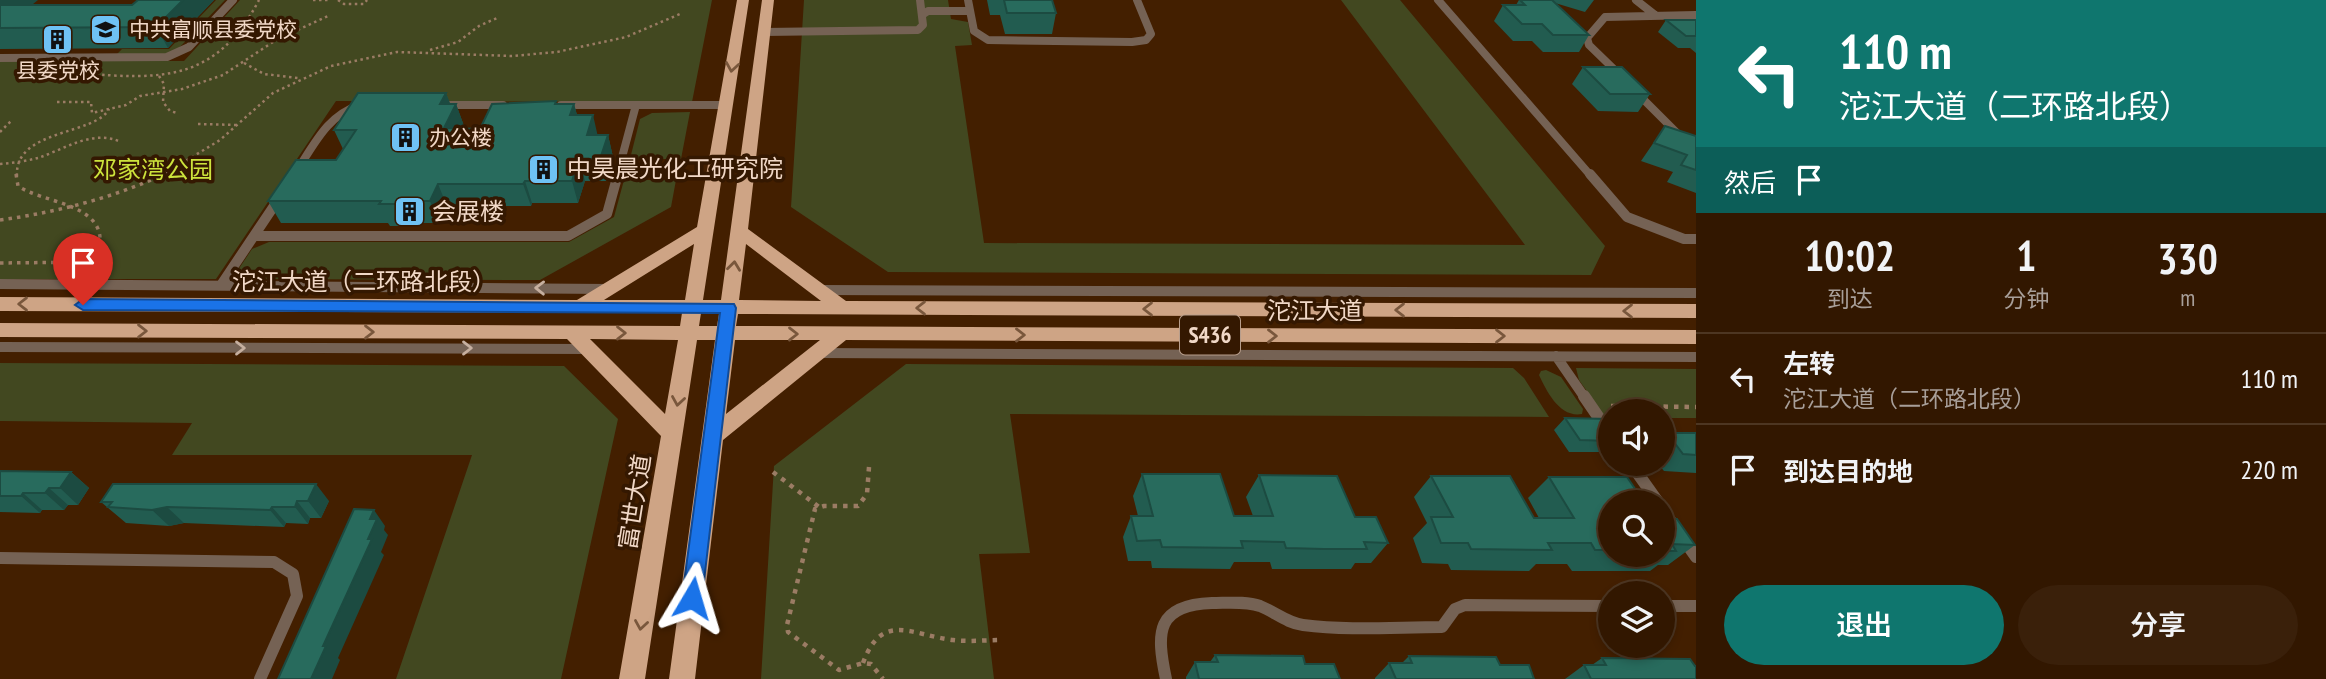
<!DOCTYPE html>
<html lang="zh">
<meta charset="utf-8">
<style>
:root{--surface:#321700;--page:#3a200a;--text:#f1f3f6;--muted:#a89f99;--line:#4d3622;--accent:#0f766e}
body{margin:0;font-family:"PT Sans Narrow","Noto Sans SC",sans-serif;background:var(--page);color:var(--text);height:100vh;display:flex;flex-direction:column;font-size:26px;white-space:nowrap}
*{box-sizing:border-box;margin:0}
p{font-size:23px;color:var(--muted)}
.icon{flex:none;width:38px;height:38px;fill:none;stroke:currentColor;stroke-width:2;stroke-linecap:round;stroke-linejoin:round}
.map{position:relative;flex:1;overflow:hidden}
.side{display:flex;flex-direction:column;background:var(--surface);width:630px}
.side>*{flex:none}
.guide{background:#0f766e;color:#fff;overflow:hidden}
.controls{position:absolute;left:1598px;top:399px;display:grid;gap:14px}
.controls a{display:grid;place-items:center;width:77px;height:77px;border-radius:50%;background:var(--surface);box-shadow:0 4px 10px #0003,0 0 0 2px var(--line);font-size:35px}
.pin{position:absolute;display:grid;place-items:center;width:60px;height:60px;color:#fff;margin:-72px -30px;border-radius:50% 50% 50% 0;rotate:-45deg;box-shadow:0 0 7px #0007}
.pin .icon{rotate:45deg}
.me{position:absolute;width:77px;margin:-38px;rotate:7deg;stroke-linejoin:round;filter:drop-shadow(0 0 5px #0008)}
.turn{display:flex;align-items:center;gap:24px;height:147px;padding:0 28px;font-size:32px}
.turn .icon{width:91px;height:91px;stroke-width:2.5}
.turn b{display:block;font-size:49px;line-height:60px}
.then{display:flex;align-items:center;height:66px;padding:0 28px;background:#0003;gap:14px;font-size:26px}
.eta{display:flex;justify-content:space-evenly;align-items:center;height:119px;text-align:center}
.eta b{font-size:42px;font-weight:600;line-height:49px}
.action{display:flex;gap:14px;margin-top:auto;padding:14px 28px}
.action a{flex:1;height:80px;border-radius:42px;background:var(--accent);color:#fff;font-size:28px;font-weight:600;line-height:80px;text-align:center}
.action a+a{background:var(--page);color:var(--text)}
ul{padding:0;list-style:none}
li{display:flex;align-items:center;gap:21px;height:91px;padding:0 28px;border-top:2px solid var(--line)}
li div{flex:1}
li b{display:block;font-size:26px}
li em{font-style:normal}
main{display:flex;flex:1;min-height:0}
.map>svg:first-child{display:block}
.green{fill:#424820}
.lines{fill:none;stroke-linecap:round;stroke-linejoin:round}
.path-far2{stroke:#9b7c64;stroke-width:2.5;stroke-dasharray:2.5 3.5;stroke-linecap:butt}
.path-far1{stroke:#9b7c64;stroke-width:3.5;stroke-dasharray:3.5 5;stroke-linecap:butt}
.path{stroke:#9b7c64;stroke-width:4.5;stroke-dasharray:4.5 6;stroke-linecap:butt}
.service-far2{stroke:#756254;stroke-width:8}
.service-far1{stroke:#756254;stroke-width:10}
.service{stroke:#756254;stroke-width:12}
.trunk{fill:#cea485;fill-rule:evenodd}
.wall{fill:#225c50}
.shaded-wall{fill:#1c4b41}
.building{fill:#286b5d;stroke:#1c4b41;stroke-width:2}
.oneway{stroke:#79573c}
.oneway2{stroke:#c6af9f}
.route{fill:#1a73e8;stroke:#114b97;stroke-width:2}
.labels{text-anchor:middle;stroke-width:7;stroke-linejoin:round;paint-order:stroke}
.far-poi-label{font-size:21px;fill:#f1d8c7;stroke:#341801;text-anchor:start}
.shield{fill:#341801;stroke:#b89e8c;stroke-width:2}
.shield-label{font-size:23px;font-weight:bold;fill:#f1d8c7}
.poi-label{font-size:24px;fill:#f1d8c7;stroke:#341801;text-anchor:start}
.park-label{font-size:24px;fill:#cde33c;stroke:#341801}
.street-label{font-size:24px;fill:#f1d8c7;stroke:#341801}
</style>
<main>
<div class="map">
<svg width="1696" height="679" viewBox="0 0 1696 679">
<rect width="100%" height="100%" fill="#431f00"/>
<path class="green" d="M216,0H225L177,50L167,54L115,56L122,49H169Z
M240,0H712L692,102L336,101L216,279H0V61H184Z
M804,0H948L951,19L968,22L972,45L955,46L984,243L1525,245L1341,0H1400L1605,246L1591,275L888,272L791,207Z
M690,112L681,159H630L640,119L652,113Z
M624,180H676L671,207L540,280L232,279L252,249L269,242H569L614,217Z
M0,363L564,366L618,419L561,679H396L472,455H172L192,423L0,421Z
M906,364L1513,368L1524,378L1549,417L1010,414L1030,553L979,554L994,679H761L774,466Z
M1576,368L1696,369V418H1663L1662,411H1610V417H1605L1579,380Z
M1546,370L1561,377L1583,409L1582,414C1560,418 1547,392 1539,375L1541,371Z"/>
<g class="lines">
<path class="path-far2" d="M313,0H328
M338,0L344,4H364L367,0
M430,50L458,42L479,26L497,18
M244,63L264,74L298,78
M78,73C162,80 216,82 259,0
M159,76L164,84L163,102L170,111L177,113
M57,102H91L92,113L126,105L140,96L182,89L223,75L276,40L328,16
M198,124L237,125
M0,132L12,120
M0,164C13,163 26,161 38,158C65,149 93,129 121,142
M17,176C14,129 96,135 109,109
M161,176L220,140L273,93L331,66L397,52L512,56L557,52L626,37L680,14"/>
<path class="path-far1" d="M16,174L18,186C42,203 103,203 100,243C99,252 94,261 92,270
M0,220C58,212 112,198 165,174
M0,263L94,262"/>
<path class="path" d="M1611,406L1696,407
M869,467L867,494L858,506H824L815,509L787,625L788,632L839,670L863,663L871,664L883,679
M773,472L819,507
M863,663C882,611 911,635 953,640C969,642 986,640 1002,640"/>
<path class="service-far2" d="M968,0L974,31L988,40L1132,42L1146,40L1151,34L1137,0
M1438,0L1591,176
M1636,0L1655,15
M922,15L928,11H970
M764,32L918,30L923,25L920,0
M0,58L167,57L189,47L233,0
M1621,76L1589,45L1587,38L1605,17L1696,15
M1637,93L1686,142L1696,148
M442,105H503
M561,105H726
M296,172C314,145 327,115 360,105
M617,176L636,105"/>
<path class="service-far1" d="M1590,174L1627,217L1684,239H1696
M254,236H568L607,214L618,174
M0,284L609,289
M221,285L280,197
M819,290L1696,293
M0,347L588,349
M817,353L1696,357
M1556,356L1585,398"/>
<path class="service" d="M1584,396L1610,434
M1631,464L1658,502
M1662,509L1696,557
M0,558L274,562L293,574L297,596L260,679
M1662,606H1696
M1166,679C1156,632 1156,605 1212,603C1227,603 1246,601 1260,606C1275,612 1287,623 1303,625C1349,631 1396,627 1442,627L1455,609L1465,605L1610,606"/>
<path class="trunk" d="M737,0H749L703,300H721L762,0H774L748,229L846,301L1696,304V318L738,314L736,326L1696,330V344L846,340L723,440L695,679H669L715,340H697L645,679H619L661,436L567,339L0,337V323L680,326L682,313L0,311V297L577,300L697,227ZM694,244L685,300H604ZM746,244L821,301L739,300ZM701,313L719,314L717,326H699ZM590,339L678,340L665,414ZM735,340H820L726,414Z"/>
</g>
<path class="wall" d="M0,0L32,5H132L214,0L168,48L0,49Z
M987,0H1052L1056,13L1052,34H1005L1000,15H990Z
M1519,0H1594L1585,12L1555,3L1589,35L1579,52H1543L1532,41H1513L1494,21L1503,5H1516Z
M1666,20H1696V53L1690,48H1678L1658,32Z
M1583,67L1650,94L1638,112L1598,111L1572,84Z
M446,93L450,104H456L464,126L463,128L480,129L557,104H574L577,115L597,135H608L613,157L606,181H585L578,203H532L531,206H447L439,223H415L414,226H390L388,223H281L268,201L336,160L343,149L334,130Z
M1665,126L1696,136V193L1667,182L1673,172L1641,161Z
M1565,418L1610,441V452H1569L1554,430Z
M1667,433H1696V473L1664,471L1658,464H1662V436Z
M0,471L71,472L89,488L78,505H68L64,510H42L40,513L0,512Z
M1142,474L1234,516H1253L1246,497L1259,475L1355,517L1388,543L1371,563H1355L1351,569H1272L1270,562H1234L1230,569L1152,568L1151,561H1128L1123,537L1131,516H1138L1133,496Z
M1431,476L1534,518H1539L1528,498L1549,477L1610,502V555H1662V519L1695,545L1668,565H1658L1650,571H1572L1567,564H1536L1529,571L1451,570L1448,564L1422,563L1413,538L1427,523L1414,497Z
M329,501L321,518H310L308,524L286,523L284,527L184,523L169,526L126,523L101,502Z
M1215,655L1305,664L1340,679H1186V677L1195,662H1210Z
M1409,656L1500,665L1534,679H1375V678L1389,663H1402Z
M1602,658L1695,666L1696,679H1565L1584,665H1592Z"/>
<path class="shaded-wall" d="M0,0H38L6,26L0,17Z
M183,0H214L168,48L156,27Z
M446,93L453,111L456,104L464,126L452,150L444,128L440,104Z
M574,104L580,126L570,115Z
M593,115L598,137L587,135Z
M608,135L613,157L606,181L600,159Z
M579,159L585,181L578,203L572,181Z
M525,181L532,203L531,206L523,184Z
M438,184L447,206L439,223L430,201Z
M405,201L415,223L414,226L404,204Z
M71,472L89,488L78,505L60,488Z
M316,484L329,501L321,518L308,501Z
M49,488L68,505L64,510L45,493Z
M23,493L42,510L40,513L21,496Z
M297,501L310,518L308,524L295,507Z
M167,507L184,523L169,526L152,510Z
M272,507L286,523L284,527L270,510Z
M374,510L385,526L384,530L388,535L381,552L384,555L338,658L340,660L332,679H311L323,646L368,539L370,519Z"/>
<path class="building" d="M138,0H183L156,27L0,28V5H132Z
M1004,0H1052L1056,13H1007Z
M1520,0H1552L1589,35H1553L1542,24H1522L1503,5H1525Z
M1666,20H1696V36H1686Z
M1583,67H1622L1650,94H1610Z
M358,93H446L440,104H456L444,128L480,129L492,104L556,101L555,104H574L570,115H593L587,135H608L600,159H579L572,181H525L523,184H438L430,201H405L404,204H379L381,201H268L296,160H336L356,130H334Z
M1665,126L1696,136V170L1681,165L1687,155L1654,143Z
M1565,418L1609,419L1610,421V441L1580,440Z
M1667,433H1696V455L1683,454Z
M0,471L71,472L60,488H49L45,493H23L21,496H0Z
M1142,474H1220L1234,516H1273L1259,475L1337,476L1355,517H1376L1388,543L1364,542L1367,549H1324L1286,548L1284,542L1241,541L1243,548L1162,547L1160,540L1137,541L1131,516H1153Z
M1431,476H1510L1534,518H1574L1549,477H1627L1644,502H1610V550H1595L1591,543H1548L1552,550L1471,549L1468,543H1441L1431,517H1453Z
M113,484H316L308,501H297L295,507H272L270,510L167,507L152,510L108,507L112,502H101Z
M354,509L374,510L370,519H377L368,539H372L323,646H326L311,679H278Z
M1662,519H1677L1695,545L1672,544L1676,551H1662Z
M1215,655L1303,656L1305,664H1334L1340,679H1199L1195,662H1218Z
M1409,656L1496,657L1500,665H1529L1534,679H1396L1389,663H1412Z
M1602,658L1690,659L1695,666H1696V679H1591L1584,665H1606Z"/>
<defs><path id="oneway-chevron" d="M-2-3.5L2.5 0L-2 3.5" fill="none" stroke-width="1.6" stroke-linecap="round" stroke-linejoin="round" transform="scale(1.75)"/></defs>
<g class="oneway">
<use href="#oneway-chevron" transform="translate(732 67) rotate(99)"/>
<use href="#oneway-chevron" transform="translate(734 266) rotate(-83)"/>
<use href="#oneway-chevron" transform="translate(23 304) rotate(-180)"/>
<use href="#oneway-chevron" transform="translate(921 308) rotate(-180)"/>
<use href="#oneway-chevron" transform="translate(1148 309) rotate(-180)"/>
<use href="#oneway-chevron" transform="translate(1400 310) rotate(-180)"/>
<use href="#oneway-chevron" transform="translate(1628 311) rotate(-180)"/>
<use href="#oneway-chevron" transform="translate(142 331)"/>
<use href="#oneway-chevron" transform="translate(369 332)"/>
<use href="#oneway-chevron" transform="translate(621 333)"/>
<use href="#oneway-chevron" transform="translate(793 334)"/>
<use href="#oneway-chevron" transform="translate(1020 335)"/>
<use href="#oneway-chevron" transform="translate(1272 336)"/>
<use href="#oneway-chevron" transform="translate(1500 336)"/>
<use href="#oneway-chevron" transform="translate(678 401) rotate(99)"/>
<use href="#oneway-chevron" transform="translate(641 625) rotate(99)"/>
</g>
<g class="oneway2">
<use href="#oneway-chevron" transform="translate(540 288) rotate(-179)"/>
<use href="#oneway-chevron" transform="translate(240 348)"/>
<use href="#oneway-chevron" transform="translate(467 348)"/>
</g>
<path class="route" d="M83,299L734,304L736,308L702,598L699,605L692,607L685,605L682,598L720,313L83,310L75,305Z"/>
<defs>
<symbol id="school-square" viewBox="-11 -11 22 22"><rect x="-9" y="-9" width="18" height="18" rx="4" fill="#6fc2f4" stroke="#341801"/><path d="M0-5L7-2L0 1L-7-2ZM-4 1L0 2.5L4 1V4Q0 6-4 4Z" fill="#111"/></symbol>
<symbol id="building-square" viewBox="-11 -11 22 22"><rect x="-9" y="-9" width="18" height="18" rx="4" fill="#6fc2f4" stroke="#341801"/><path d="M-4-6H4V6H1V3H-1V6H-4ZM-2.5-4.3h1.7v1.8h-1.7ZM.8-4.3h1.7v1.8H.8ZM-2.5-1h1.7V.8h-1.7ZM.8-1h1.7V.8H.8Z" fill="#111"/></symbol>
</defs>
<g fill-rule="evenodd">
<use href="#school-square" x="88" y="12" width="35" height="35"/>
<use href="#building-square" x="40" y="22" width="35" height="35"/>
<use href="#building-square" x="388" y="120" width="35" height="35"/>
<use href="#building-square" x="526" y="152" width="35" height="35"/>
<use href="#building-square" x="392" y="194" width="35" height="35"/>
</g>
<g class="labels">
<g class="far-poi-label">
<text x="129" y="37">中共富顺县委党校</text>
<text x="58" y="78" text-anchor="middle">县委党校</text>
<text x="429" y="145">办公楼</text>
</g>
<rect class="shield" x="1180" y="315.5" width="60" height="39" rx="5"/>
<g class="shield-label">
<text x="1210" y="343">S436</text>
</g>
<g class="poi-label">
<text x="567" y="177">中昊晨光化工研究院</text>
<text x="432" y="220">会展楼</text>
</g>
<g class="park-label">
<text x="153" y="178">邓家湾公园</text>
</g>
<g class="street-label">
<text x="364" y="290">沱江大道（二环路北段）</text>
<text x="1315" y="319">沱江大道</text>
<text transform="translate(635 502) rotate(-81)" y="8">富世大道</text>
</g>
</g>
</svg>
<div class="controls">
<a><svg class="icon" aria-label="sound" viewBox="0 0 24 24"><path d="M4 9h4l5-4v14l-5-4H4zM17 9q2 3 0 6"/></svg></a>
<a><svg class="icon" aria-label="search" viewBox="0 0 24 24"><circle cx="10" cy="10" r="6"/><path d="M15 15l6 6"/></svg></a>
<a><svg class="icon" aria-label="layers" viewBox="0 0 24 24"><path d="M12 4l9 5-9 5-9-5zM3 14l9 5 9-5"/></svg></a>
</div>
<div class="pin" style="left:83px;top:305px;background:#d93025"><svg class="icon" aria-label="arrive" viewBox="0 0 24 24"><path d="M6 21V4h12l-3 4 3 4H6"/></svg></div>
<svg class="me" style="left:692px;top:598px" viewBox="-20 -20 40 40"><path d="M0-17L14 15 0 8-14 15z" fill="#1a73e8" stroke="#fff" stroke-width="4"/></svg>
</div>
<section class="side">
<div class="guide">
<div class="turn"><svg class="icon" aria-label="left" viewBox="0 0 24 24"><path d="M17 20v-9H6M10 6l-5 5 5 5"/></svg><div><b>110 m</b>沱江大道（二环路北段）</div></div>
<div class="then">然后<svg class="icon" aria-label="arrive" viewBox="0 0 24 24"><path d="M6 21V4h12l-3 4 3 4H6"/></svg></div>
</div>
<div class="eta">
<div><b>10:02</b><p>到达</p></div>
<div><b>1</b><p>分钟</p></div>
<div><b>330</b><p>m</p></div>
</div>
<ul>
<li><svg class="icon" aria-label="left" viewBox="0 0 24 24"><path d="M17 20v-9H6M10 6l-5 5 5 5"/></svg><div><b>左转</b><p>沱江大道（二环路北段）</p></div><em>110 m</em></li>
<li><svg class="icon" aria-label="arrive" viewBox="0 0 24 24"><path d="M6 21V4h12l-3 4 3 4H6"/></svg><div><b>到达目的地</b></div><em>220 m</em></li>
</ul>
<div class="action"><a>退出</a><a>分享</a></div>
</section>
</main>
